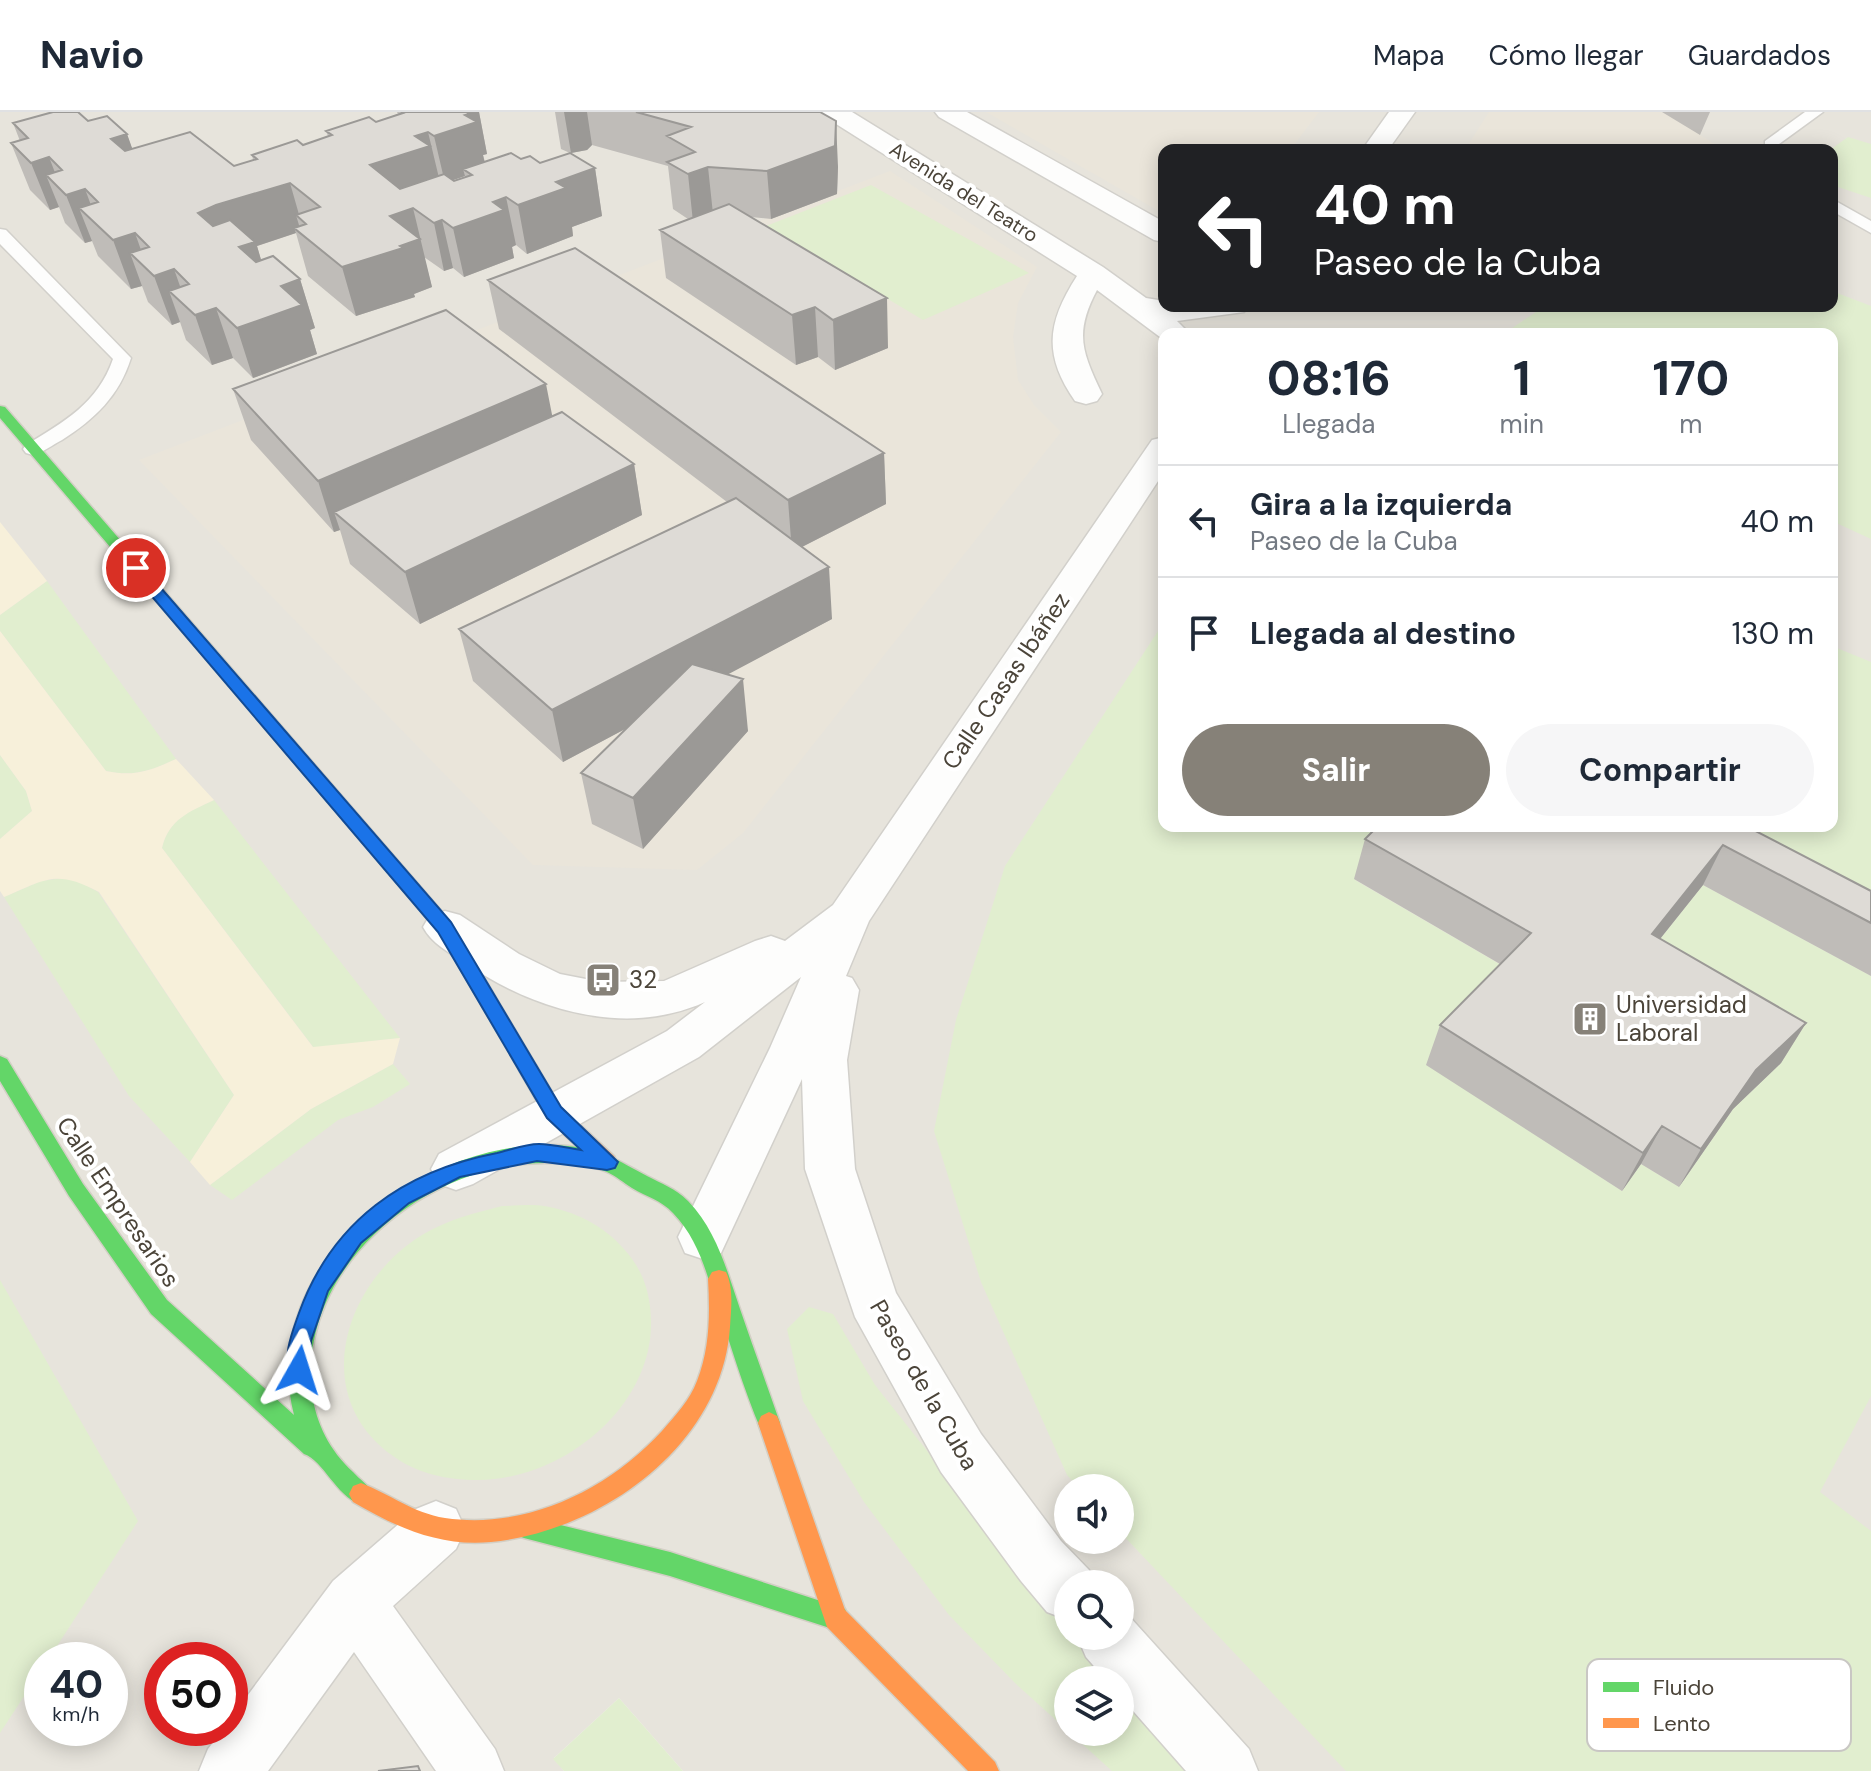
<!DOCTYPE html>
<html lang="es">
<meta charset="utf-8">
<style>
:root{--surface:#fff;--page:#f6f6f7;--text:#1f2937;--muted:#747a83;--line:#e0e1e3;--accent:#868178}
body{margin:0;font-family:"DM Sans",sans-serif;background:var(--page);color:var(--text);height:100vh;display:flex;flex-direction:column;font-size:30px;white-space:nowrap}
*{box-sizing:border-box;margin:0}
p{font-size:26px;color:var(--muted)}
.icon{flex:none;width:44px;height:44px;fill:none;stroke:currentColor;stroke-width:2;stroke-linecap:round;stroke-linejoin:round}
.map{position:relative;flex:1;overflow:hidden}
.details{position:absolute;left:1158px;top:216px;width:680px;height:504px;display:flex;flex-direction:column;background:var(--surface);border-radius:16px;box-shadow:0 4px 20px #0003}
.details>*{flex:none}
.hud{position:absolute;left:1158px;top:32px;width:680px;height:168px;border-radius:16px;box-shadow:0 4px 20px #0003;background:#202124;color:#fff;overflow:hidden}
.tools{position:absolute;left:1054px;top:1362px;display:grid;gap:16px}
.tools a{display:grid;place-items:center;width:80px;height:80px;border-radius:50%;background:var(--surface);box-shadow:0 4px 20px #0003;font-size:40px}
.speed{position:absolute;left:24px;top:1530px;display:flex;gap:16px;font-size:40px;font-weight:700;text-align:center}
.speed>*{display:grid;place-content:center;width:104px;height:104px;border-radius:50%;background:var(--surface);box-shadow:0 4px 20px #0003;line-height:1}
.speed small{font-size:20px;font-weight:400}
.speed .limit{border:12px solid #d22;background:#fff;color:#111}
.pin{position:absolute;display:grid;place-items:center;width:68px;height:68px;color:#fff;margin:-34px;border:4px solid #fff;border-radius:50%;box-shadow:0 2px 8px #0007}
.me{position:absolute;width:88px;margin:-44px;rotate:6deg;stroke-linejoin:round;filter:drop-shadow(0 0 6px #0008)}
.turn{display:flex;align-items:center;gap:28px;height:168px;padding:0 24px;font-size:36px}
.turn .icon{width:104px;height:104px;stroke-width:2.5}
.turn b{display:block;font-size:56px;line-height:68px}
.eta{display:flex;justify-content:space-evenly;align-items:center;height:136px;text-align:center}
.eta b{font-size:48px;font-weight:700;line-height:56px}
.cta{display:flex;gap:16px;margin-top:auto;padding:16px 24px}
.cta a{flex:1;height:92px;border-radius:48px;background:var(--accent);color:#fff;font-size:32px;font-weight:700;line-height:92px;text-align:center}
.cta a+a{background:var(--page);color:var(--text)}
ul{padding:0;list-style:none}
li{display:flex;align-items:center;gap:24px;height:112px;padding:0 24px;border-top:2px solid var(--line)}
li div{flex:1}
li b{display:block;font-size:30px}
li em{font-style:normal}
header{display:flex;align-items:center;gap:48px;box-sizing:border-box;height:112px;padding:0 40px;background:var(--surface);border-bottom:2px solid var(--line)}
header strong{font-size:38px}
nav{display:flex;gap:44px;margin-inline-start:auto;font-size:28px}
.map>svg:first-child{display:block}
.residential{fill:#e7e4dc;fill-rule:evenodd}
.education{fill:#eae5da}
.green{fill:#e1eecf}
.sand{fill:#f7f0da}
.lines{fill:none;stroke-linecap:round;stroke-linejoin:round}
.lane-casing{stroke:#d2d0cb;stroke-width:3}
.street-casing{stroke:#d2d0cb;stroke-width:3}
.fast-casing{stroke:#d3cfc5;stroke-width:3}
.slow-casing{stroke:#d3cfc5;stroke-width:3}
.lane{fill:#fdfdfc;fill-rule:evenodd}
.street{fill:#fdfdfc;fill-rule:evenodd}
.fast{fill:#63d668;fill-rule:evenodd}
.slow{fill:#ff974d;fill-rule:evenodd}
.wall{fill:#bfbcb8;fill-rule:evenodd}
.shaded-wall{fill:#9b9996}
.building{fill:#dedbd6;stroke:#9b9996;stroke-width:2}
.route{fill:#1a73e8;stroke:#114b97;stroke-width:2}
.labels{text-anchor:middle;stroke-width:8;stroke-linejoin:round;paint-order:stroke}
.far-street-label{font-size:20px;fill:#4b4439;stroke:#fff}
.street-label{font-size:24px;fill:#4b4439;stroke:#fff}
.poi-label{font-size:24px;fill:#4b4439;stroke:#fff;text-anchor:start}
.key{fill:#fff;stroke:#c9c7c4;stroke-width:2}
.key-label{font-size:22px;fill:#4b4439}
</style>
<header>
<strong>Navio</strong>
<nav><a>Mapa</a><a>Cómo llegar</a><a>Guardados</a></nav>
</header>
<div class="map">
<svg width="1871" height="1659" viewBox="0 0 1871 1659">
<rect width="100%" height="100%" fill="#f4f2ee"/>
<path class="residential" d="M0,0H1871V1659H683L619,1586L554,1646L564,1659H0ZM1164,38H1832V194H1164ZM1164,222H1832V714H1164ZM1068,1376H1120V1428H1068ZM1068,1472H1120V1524H1068ZM42,1548H110V1616H42ZM162,1548H230V1616H162ZM1068,1568H1120V1620H1068Z"/>
<path class="education" d="M986,0H1319L1290,38H1164V102Z
M1489,0H1664L1724,38H1465Z
M890,59L1037,155L1018,191L1013,225L1018,268L1034,293L1061,320L743,721L697,758L533,753L139,348Z"/>
<path class="green" d="M1848,25L1871,32V86L1832,73V38H1830Z
M871,73L1029,161L923,208L766,114Z
M1832,179L1871,194V427L1832,409V222H1503L1545,194H1832Z
M47,469L176,647C150,659 134,665 106,659L0,519V503Z
M1160,516L1164,518V714H1408L1355,768L1515,861L1427,953L1622,1079L1641,1052L1679,1075L1733,997L1781,951L1632,862L1703,773L1871,864V1284L1820,1380L1871,1419V1659H1346L1120,1420V1376H1079L1067,1363L981,1170L934,1019L956,908L1005,754Z
M1832,534L1871,550V796L1649,714H1832Z
M0,643L26,679L32,699L0,727Z
M214,688L400,926L314,936L162,736C169,707 188,700 214,688Z
M71,765L98,780L234,983L190,1050L129,984L4,785L41,769Z
M393,952L410,972L373,995L338,1008L232,1088L210,1073L311,997Z
M502,1094C515,1094 531,1092 544,1094C574,1099 603,1113 623,1136C642,1156 650,1179 651,1207C654,1295 562,1368 478,1368C447,1368 418,1362 393,1344C308,1284 344,1171 422,1123C447,1108 474,1101 502,1094Z
M0,1168L138,1409L48,1548H42V1557L0,1621Z
M809,1195L833,1202L875,1273L1068,1517V1524H1074L1111,1568H1068V1619L1015,1571L949,1503L864,1390L803,1289L787,1217Z
M1120,1579L1188,1659H1112L1069,1620H1120Z
M619,1586L683,1659H564L553,1647Z"/>
<path class="sand" d="M0,410L47,469L0,503Z
M0,519L106,659C134,665 150,659 176,647L214,688C189,700 169,707 162,736L313,935L400,926L393,952L311,997L210,1073L190,1050L234,983L99,780C56,757 46,767 4,785L0,779V727L32,699L26,679L0,643Z"/>
<g class="lines">
<defs>
<path id="lane" d="M1805,0H1823L1775,35H1765V29Z
M1832,87L1871,109V121L1832,99Z
M0,117L6,118L131,246C119,284 95,307 62,328C52,333 44,340 33,343L26,341L23,337L26,333C64,310 98,291 113,247L0,132Z"/>
<path id="street" d="M821,0H852L1103,155L1146,186L1164,189V194H1248L1244,200L1177,209L1190,222H1164V228L1097,178C1074,221 1082,240 1102,282L1097,289L1086,292L1075,289C1042,242 1048,209 1077,164L825,5Z
M935,0H967L1164,110V130L1154,128L939,5Z
M1389,0H1415L1388,38H1362Z
M1164,325V360L869,809L846,864L852,866L859,878L847,948L855,1057L896,1181L981,1322L1061,1429L1089,1458L1094,1472H1068V1508L1047,1500L1021,1469L941,1360L855,1205L805,1057L802,967L721,1141L703,1147L685,1141L678,1125L770,936L801,865L699,945L473,1072L456,1078L439,1072L431,1057L439,1042L667,919L705,890C625,926 534,898 465,851C449,840 432,832 423,815L430,803L445,799L460,803L519,842L560,862L601,870L664,869L755,829L771,824L785,829L833,793L1152,328Z
M436,1389L456,1397L465,1417L456,1437L393,1494L495,1637L504,1659H436L354,1540L268,1659H199L208,1637L224,1616H230V1607L333,1469L416,1397Z
M1120,1500L1128,1503L1249,1637L1258,1659H1186L1120,1584V1568H1106L1086,1545L1077,1524H1120Z"/>
<path id="fast" d="M0,294L5,295L451,810L536,953L539,958L536,963L529,966L522,963L439,820L0,306Z
M0,944L7,947L83,1072L167,1188L294,1303C255,1151 429,1020 568,1034C604,1038 617,1048 647,1064C662,1072 675,1076 688,1089C717,1119 727,1159 740,1197C753,1235 767,1273 780,1311L777,1318L769,1322L761,1318C743,1276 730,1230 715,1187C705,1156 697,1126 673,1101C661,1088 647,1085 632,1076C624,1071 616,1064 607,1060C589,1052 567,1051 548,1051C428,1049 297,1154 312,1281C316,1312 330,1339 353,1360C360,1368 368,1372 373,1382L369,1390L361,1393C335,1383 324,1349 304,1342L151,1202L69,1084L0,969Z
M524,1404L670,1440L836,1494L845,1497L848,1506L845,1515L836,1518L670,1464L524,1426L516,1423L512,1415L516,1407Z"/>
<path id="slow" d="M529,950L536,953L561,995L614,1044L617,1050L614,1056L607,1058L600,1056L547,1007L519,958L522,953Z
M719,1158L726,1160C734,1176 731,1198 730,1215C722,1333 602,1419 491,1430C439,1435 396,1415 353,1390L349,1382L353,1374L361,1371C390,1382 413,1401 445,1406C526,1418 608,1378 662,1319C675,1304 690,1288 697,1269C710,1237 710,1201 708,1167L712,1160Z
M769,1300L777,1304L780,1311L845,1498L995,1650L999,1659H968L827,1515L758,1311L761,1304Z"/>
</defs>
<use href="#lane" class="lane-casing"/>
<use href="#street" class="street-casing"/>
<use href="#fast" class="fast-casing"/>
<use href="#slow" class="slow-casing"/>
<use href="#lane" class="lane"/>
<use href="#street" class="street"/>
<use href="#fast" class="fast"/>
<use href="#slow" class="slow"/>
</g>
<path class="wall" d="M397,0H479L487,42L483,43L485,50L521,47L540,51L570,41L561,37L555,0H820L838,55L837,82L771,107L751,105L888,236L835,258L818,245L796,253L666,166L660,118L688,107L673,97L668,54L592,33L587,38L571,41L595,56L602,104L572,115L573,124L527,142L516,133L512,135L514,146L464,165L453,156L444,159L424,145L432,175L414,182L415,185L356,204L308,164L296,121L257,134L261,148L300,167L315,216L310,218L317,242L253,266L233,246L212,253L186,228L180,210L172,213L148,190L142,174L131,177L98,144L92,129L85,131L65,111L59,95L50,98L30,78L11,31L20,29L13,11L88,9L127,22L132,37L234,54L253,48L252,43L303,33L328,24L326,19L376,10L398,2ZM465,64V66L454,69L452,68Z
M1662,0H1710L1700,23Z
M488,168L884,341L886,392L802,435L832,507L727,562L748,619L643,737L592,712L581,661L627,616L563,650L473,569L459,517L727,390L499,217Z
M233,277L552,304L634,352L642,403L420,512L350,452L340,418L334,420L251,328Z
M1745,714L1871,779V864L1703,773L1660,827L1806,911L1781,951L1733,997L1679,1075L1641,1052L1622,1079L1426,953L1440,913L1500,852L1354,767L1365,727Z"/>
<path class="shaded-wall" d="M466,0H479L487,42L483,43L486,57H463L465,64L445,71L434,24L465,3Z
M564,0H587L592,33L587,38L571,41Z
M836,9L838,55L837,82L771,107L767,59Z
M428,20L439,66L381,101L370,53L415,24Z
M127,22L144,69L111,27Z
M49,45L62,79L46,63L59,95L50,98L31,51Z
M708,55L713,102L693,110L688,62Z
M595,56L602,104L572,115L573,124L527,142L518,93L556,70Z
M290,71L300,106L296,103L301,120L294,116L296,121L257,134L270,178L198,101L216,93Z
M85,77L99,115L79,96L92,129L85,131L66,83Z
M506,85L516,133L512,135L514,146L464,165L453,116L493,90Z
M413,96L432,175L414,182L415,185L356,204L342,155L390,104Z
M442,108L453,156L444,159L434,111Z
M135,121L148,158L130,141L142,174L131,177L113,128Z
M174,157L188,197L169,179L180,210L172,213L154,164Z
M300,167L315,216L310,218L317,242L253,266L237,216L281,174Z
M887,186L888,236L835,258L833,208Z
M815,195L818,245L796,253L792,203Z
M216,196L233,246L212,253L195,203Z
M546,272L556,323L334,400L340,418L334,420L318,369Z
M884,341L886,392L792,440L788,388Z
M634,352L642,403L420,512L405,460Z
M829,455L832,507L563,650L552,598Z
M743,567L748,619L643,737L633,686Z
M1723,733L1703,773L1632,862L1652,822Z
M1806,911L1781,951L1733,997L1679,1075L1701,1037L1756,958Z
M1662,1014L1641,1052L1622,1079L1643,1041Z"/>
<path class="building" d="M53,0H78L88,9L107,4L127,22L111,27L125,39L190,20L234,54L257,47L252,43L297,28L303,33L332,23L326,19L369,5L376,10L403,1L401,0H467L469,2L465,3L477,10L434,24L428,20L415,24L430,34L370,53L400,77L444,62L454,69L472,63L463,57L511,41L521,47L530,44L540,51L570,41L595,56L556,70L566,76L518,93L506,85L493,90L504,98L453,116L442,108L434,111L413,96L390,104L420,127L400,134L403,136L342,155L294,116L306,112L296,103L320,95L290,71L216,93L198,101L213,114L230,108L255,130L239,135L256,150L273,144L300,167L281,174L302,193L237,216L216,196L195,203L169,179L189,172L174,157L154,164L130,141L149,135L135,121L113,128L79,96L98,90L85,77L66,83L46,63L62,58L49,45L31,51L11,31L28,26L13,11Z
M636,0H820L836,9L835,34L767,59L708,55L688,62L667,50L695,40L667,24L691,15Z
M729,92L887,186L833,208L815,195L792,203L660,118Z
M575,136L884,341L788,388L488,168Z
M446,198L546,272L318,369L233,277Z
M562,300L634,352L405,460L334,400Z
M736,386L829,455L552,598L459,517Z
M692,552L743,567L633,686L581,661Z
M1378,714H1746L1871,779V811L1723,733L1652,822L1806,911L1756,958L1701,1037L1662,1014L1643,1041L1440,913L1531,821L1365,727Z
M418,1654L420,1659H378Z"/>
<path class="route" d="M136,452L141,453L451,810L561,995L618,1050L615,1056L607,1058L537,1049L460,1065L409,1091L361,1131L328,1179L311,1229L310,1258L307,1265L299,1268L291,1265C282,1244 292,1221 299,1201C332,1109 404,1059 497,1041C510,1038 525,1032 539,1032C552,1032 567,1036 581,1038L547,1006L438,820L131,460L129,456Z"/>
<defs>
<symbol id="bus-square" viewBox="-11 -11 22 22"><rect x="-9" y="-9" width="18" height="18" rx="4" fill="#868178" stroke="#fff"/><path d="M-5-6H5V4H4V6H2V4H-2V6H-4V4H-5ZM-3.5-4V0h7V-4ZM-3.5 1.2v1.5H-2V1.2ZM2 1.2v1.5H3.5V1.2Z" fill="#fff"/></symbol>
<symbol id="building-square" viewBox="-11 -11 22 22"><rect x="-9" y="-9" width="18" height="18" rx="4" fill="#868178" stroke="#fff"/><path d="M-4-6H4V6H1V3H-1V6H-4ZM-2.5-4.3h1.7v1.8h-1.7ZM.8-4.3h1.7v1.8H.8ZM-2.5-1h1.7V.8h-1.7ZM.8-1h1.7V.8H.8Z" fill="#fff"/></symbol>
</defs>
<g fill-rule="evenodd">
<use href="#bus-square" x="583" y="848" width="40" height="40"/>
<use href="#building-square" x="1570" y="887" width="40" height="40"/>
</g>
<g class="labels">
<g class="far-street-label">
<text transform="translate(964 80) rotate(32)" y="7">Avenida del Teatro</text>
</g>
<g class="street-label">
<text transform="translate(1006 569) rotate(-56)" y="8">Calle Casas Ibáñez</text>
<text transform="translate(118 1090) rotate(56)" y="8">Calle Empresarios</text>
<text transform="translate(924 1273) rotate(60)" y="8">Paseo de la Cuba</text>
</g>
<g class="poi-label">
<text x="629" y="876">32</text>
<text x="1616" y="901">Universidad<tspan x="1616" dy="28">Laboral</tspan></text>
</g>
</g>
<rect x="1587" y="1547" width="264" height="92" rx="12" class="key"/>
<rect x="1603" y="1570" width="36" height="10" fill="#63d668"/>
<rect x="1603" y="1606" width="36" height="10" fill="#ff974d"/>
<g class="key-label">
<text x="1653" y="1583">Fluido</text>
<text x="1653" y="1619">Lento</text>
</g>
</svg>
<div class="tools">
<a><svg class="icon" aria-label="sound" viewBox="0 0 24 24"><path d="M4 9h4l5-4v14l-5-4H4zM17 9q2 3 0 6"/></svg></a>
<a><svg class="icon" aria-label="search" viewBox="0 0 24 24"><circle cx="10" cy="10" r="6"/><path d="M15 15l6 6"/></svg></a>
<a><svg class="icon" aria-label="layers" viewBox="0 0 24 24"><path d="M12 4l9 5-9 5-9-5zM3 14l9 5 9-5"/></svg></a>
</div>
<div class="speed"><div>40<small>km/h</small></div><div class="limit">50</div></div>
<div class="pin" style="left:136px;top:456px;background:#d93025"><svg class="icon" aria-label="arrive" viewBox="0 0 24 24"><path d="M6 21V4h12l-3 4 3 4H6"/></svg></div>
<svg class="me" style="left:299px;top:1258px" viewBox="-20 -20 40 40"><path d="M0-17L14 15 0 8-14 15z" fill="#1a73e8" stroke="#fff" stroke-width="4"/></svg>
<div class="hud">
<div class="turn"><svg class="icon" aria-label="left" viewBox="0 0 24 24"><path d="M17 20v-9H6M10 6l-5 5 5 5"/></svg><div><b>40 m</b>Paseo de la Cuba</div></div>
</div>
<section class="details">
<div class="eta">
<div><b>08:16</b><p>Llegada</p></div>
<div><b>1</b><p>min</p></div>
<div><b>170</b><p>m</p></div>
</div>
<ul>
<li><svg class="icon" aria-label="left" viewBox="0 0 24 24"><path d="M17 20v-9H6M10 6l-5 5 5 5"/></svg><div><b>Gira a la izquierda</b><p>Paseo de la Cuba</p></div><em>40 m</em></li>
<li><svg class="icon" aria-label="arrive" viewBox="0 0 24 24"><path d="M6 21V4h12l-3 4 3 4H6"/></svg><div><b>Llegada al destino</b></div><em>130 m</em></li>
</ul>
<div class="cta"><a>Salir</a><a>Compartir</a></div>
</section>
</div>
